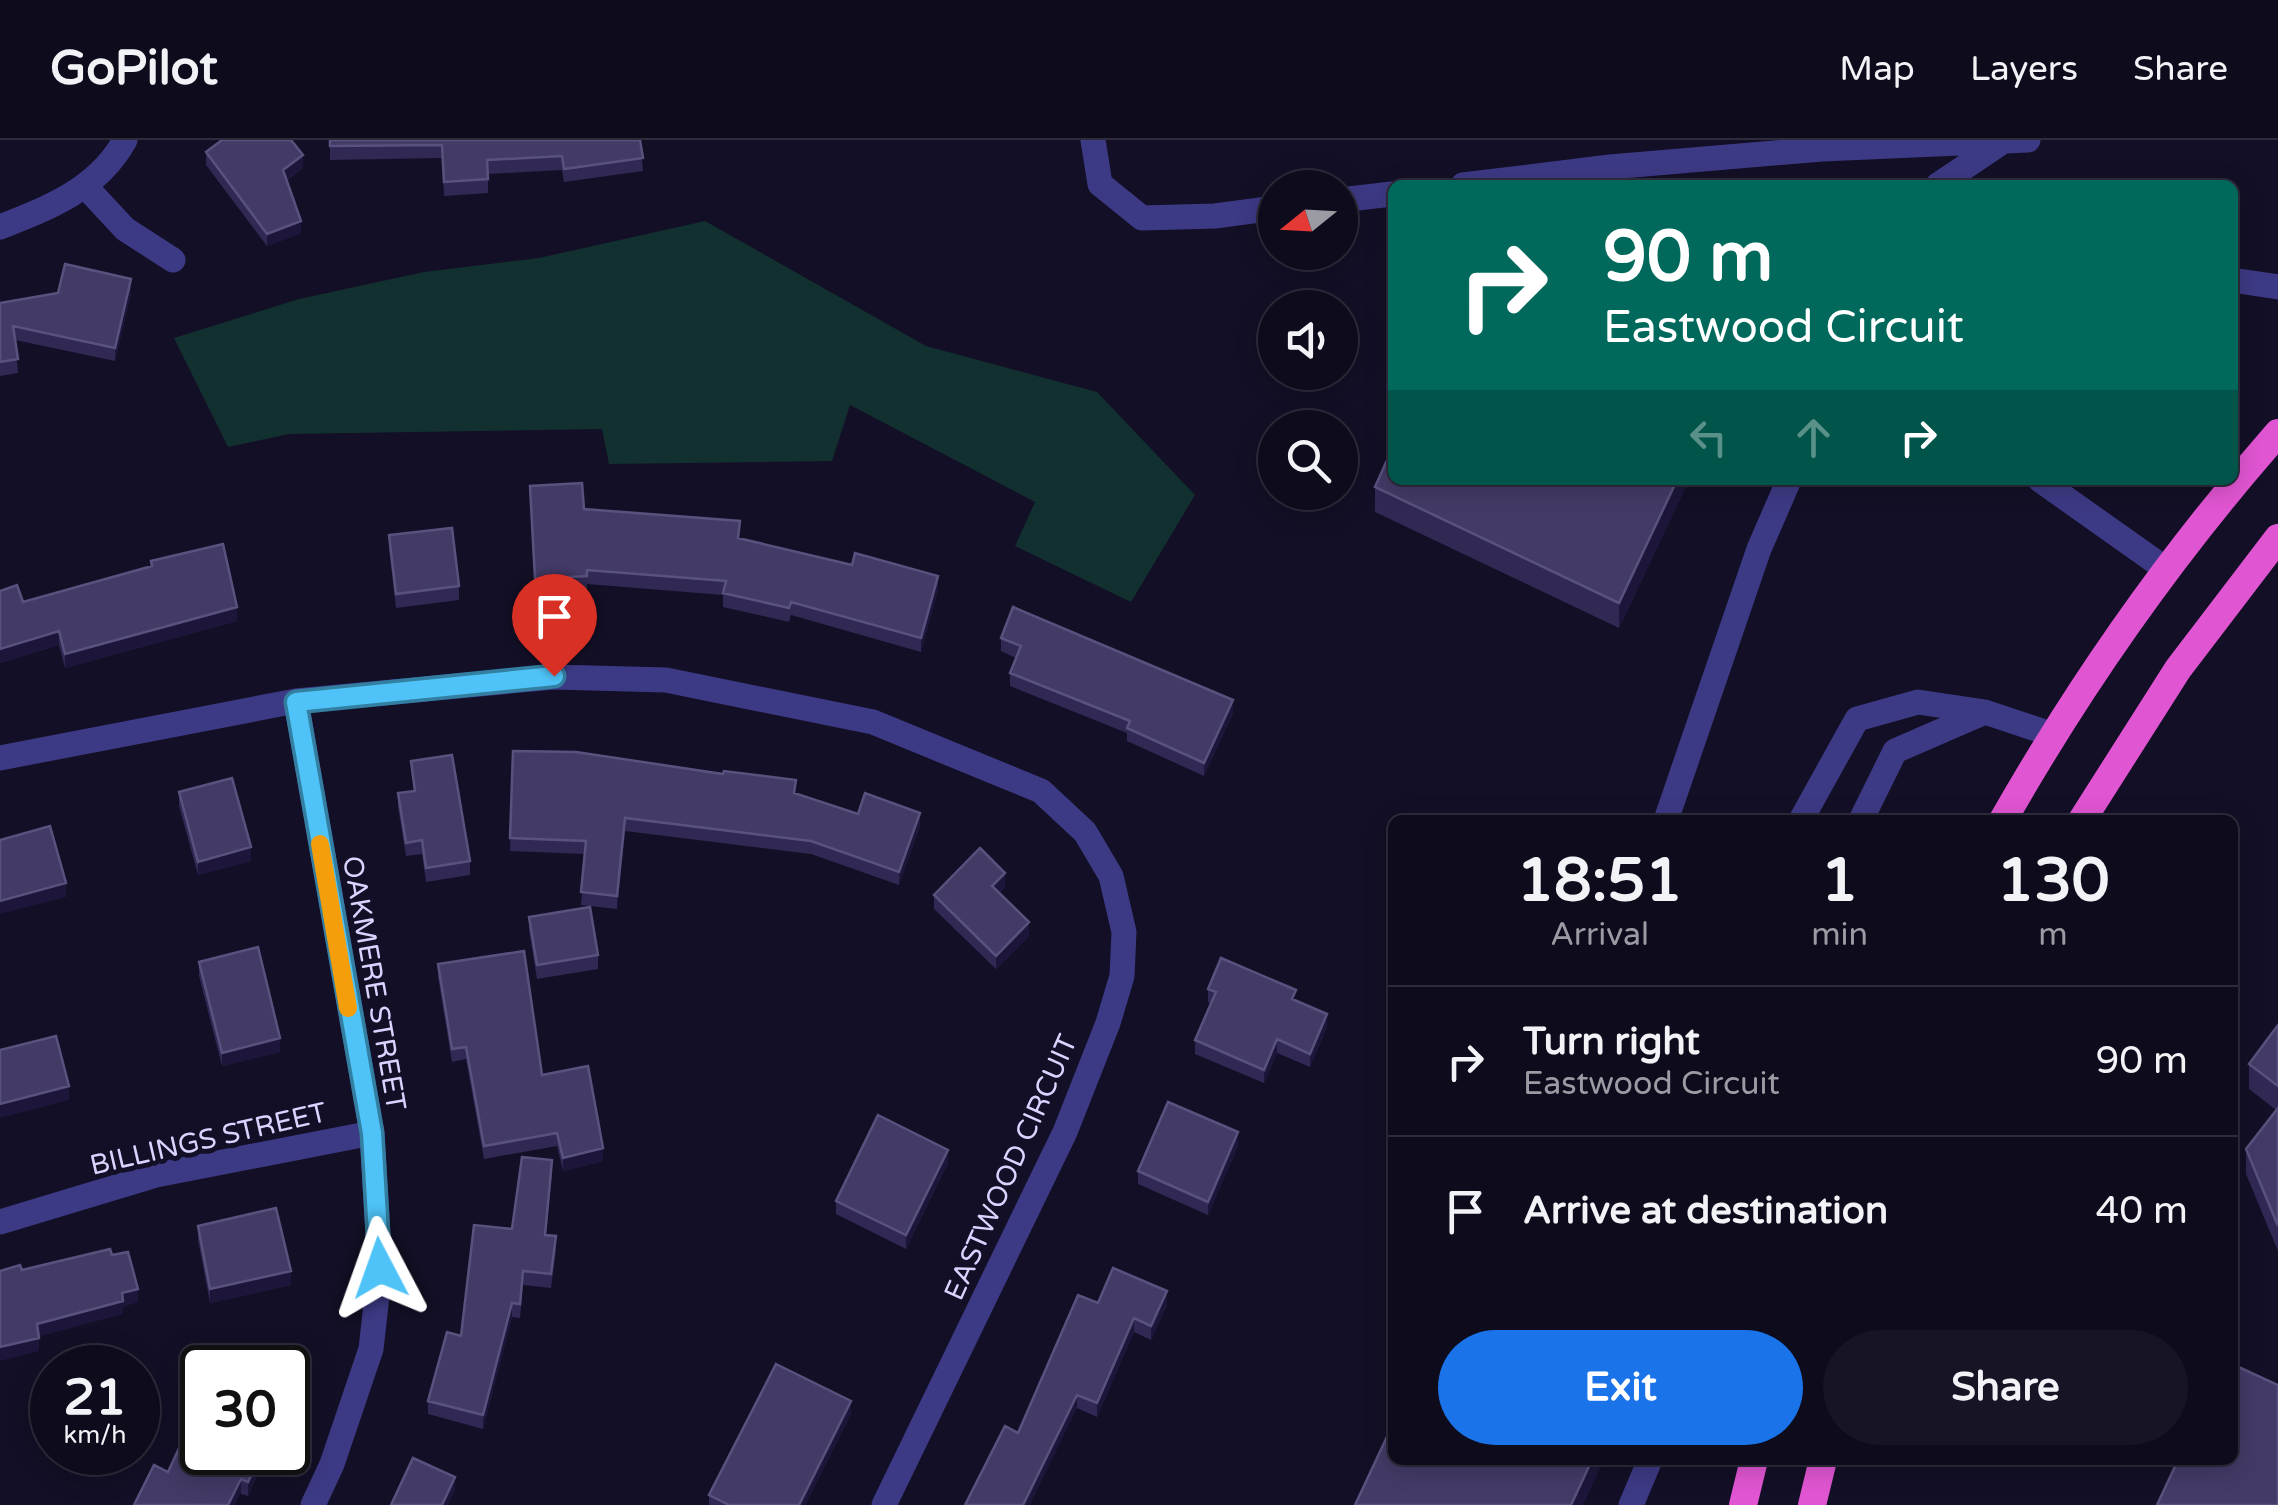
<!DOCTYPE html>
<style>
:root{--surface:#0e0b1c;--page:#171425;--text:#f1f3f6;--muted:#9b9ba3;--line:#2e2b3b;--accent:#1a73e8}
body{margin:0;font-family:"Varela Round",sans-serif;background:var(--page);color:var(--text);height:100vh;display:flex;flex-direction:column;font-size:38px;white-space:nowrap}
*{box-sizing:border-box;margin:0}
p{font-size:32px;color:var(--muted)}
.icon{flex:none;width:55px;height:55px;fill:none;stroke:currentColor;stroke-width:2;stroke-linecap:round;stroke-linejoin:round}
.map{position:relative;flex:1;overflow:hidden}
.panel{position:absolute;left:1388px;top:675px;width:850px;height:650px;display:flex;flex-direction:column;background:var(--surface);border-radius:15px;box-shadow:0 5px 25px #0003,0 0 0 2px var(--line)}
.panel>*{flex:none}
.top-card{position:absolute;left:1388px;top:40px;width:850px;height:305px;border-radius:15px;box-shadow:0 5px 25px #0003,0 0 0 2px var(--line);background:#00695c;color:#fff;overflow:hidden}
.needle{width:65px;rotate:252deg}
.controls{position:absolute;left:1258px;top:30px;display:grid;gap:20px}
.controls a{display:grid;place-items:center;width:100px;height:100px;border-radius:50%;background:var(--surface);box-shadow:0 5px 25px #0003,0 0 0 2px var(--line);font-size:50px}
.speed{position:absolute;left:30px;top:1205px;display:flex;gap:20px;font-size:50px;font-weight:700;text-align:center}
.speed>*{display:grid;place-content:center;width:130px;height:130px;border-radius:50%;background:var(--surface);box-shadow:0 5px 25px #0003,0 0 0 2px var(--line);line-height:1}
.speed small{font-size:25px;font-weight:400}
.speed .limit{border:5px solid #111;border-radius:15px;background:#fff;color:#111}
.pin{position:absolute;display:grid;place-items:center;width:85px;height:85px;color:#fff;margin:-102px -42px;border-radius:50% 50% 50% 0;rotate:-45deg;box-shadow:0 0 10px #0007}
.pin .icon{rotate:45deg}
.me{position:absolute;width:110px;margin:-55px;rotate:356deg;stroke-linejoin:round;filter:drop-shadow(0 0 8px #0008)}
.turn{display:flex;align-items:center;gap:35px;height:210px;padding:0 50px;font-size:45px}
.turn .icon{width:130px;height:130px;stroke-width:2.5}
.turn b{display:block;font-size:70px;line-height:85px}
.lanes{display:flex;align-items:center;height:95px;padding:0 50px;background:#0003;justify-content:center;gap:50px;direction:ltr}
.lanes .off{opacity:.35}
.eta{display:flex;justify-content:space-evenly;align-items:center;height:170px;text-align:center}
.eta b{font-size:60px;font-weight:700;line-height:70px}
.primary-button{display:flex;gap:20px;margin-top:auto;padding:20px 50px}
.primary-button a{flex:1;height:115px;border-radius:60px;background:var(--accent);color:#fff;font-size:40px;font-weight:700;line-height:115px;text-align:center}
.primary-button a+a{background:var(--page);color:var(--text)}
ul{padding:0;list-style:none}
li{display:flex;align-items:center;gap:30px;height:150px;padding:0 50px;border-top:2px solid var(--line)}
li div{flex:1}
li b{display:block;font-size:38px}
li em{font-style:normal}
header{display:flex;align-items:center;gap:60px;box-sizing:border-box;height:140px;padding:0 50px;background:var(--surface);border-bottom:2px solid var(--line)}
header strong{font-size:48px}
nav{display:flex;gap:55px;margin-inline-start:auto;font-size:35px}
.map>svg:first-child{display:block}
.green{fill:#12302f}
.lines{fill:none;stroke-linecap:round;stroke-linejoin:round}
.service{stroke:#3d3a85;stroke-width:25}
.minor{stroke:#3d3a85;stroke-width:25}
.trunk{stroke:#e055d1;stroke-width:28}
.wall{fill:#312854}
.shaded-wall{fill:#1d163a}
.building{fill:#433a66;stroke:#5a527e;stroke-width:2.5}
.route-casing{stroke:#337fa1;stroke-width:25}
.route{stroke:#4fc3f7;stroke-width:18}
.slow{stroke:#f59e0b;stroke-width:18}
.labels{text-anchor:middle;stroke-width:10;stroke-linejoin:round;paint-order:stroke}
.street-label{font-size:28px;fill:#d9d4ff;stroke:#130f26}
</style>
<header>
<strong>GoPilot</strong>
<nav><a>Map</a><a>Layers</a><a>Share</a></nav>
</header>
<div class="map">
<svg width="2278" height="1365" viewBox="0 0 2278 1365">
<rect width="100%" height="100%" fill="#130f26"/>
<path class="green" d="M705,81L926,206L1097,252L1195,355L1131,462L1015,406L1035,362L850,265L832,321L609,324L602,289L289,294L228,307L174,198L299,159L424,132L539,118Z"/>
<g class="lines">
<path class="service" d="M1093,0L1100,44L1142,78L1215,76L1275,68
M1463,45L1610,27L1822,9L2028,0
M1938,45L2002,2
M1340,60L1392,54
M2232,140L2278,147
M2040,340L2167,430
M1666,680L1759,409L1789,340
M1801,680L1857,579L1918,562L1985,572
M1861,680L1895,611L1985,572L2054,595
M1631,1365L1650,1320"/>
<path class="minor" d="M85,46L125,89L173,120
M0,87C49,68 98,49 125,0
M296,561L372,993L380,1129L371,1209L332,1324L313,1365
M0,618L296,561L554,537L666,540L873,582L1041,651L1085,692L1111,736L1124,792L1122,836L1108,883L1065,992L884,1365
M0,1082L156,1035L372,993"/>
<path class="trunk" d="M2003,680C2081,543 2174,411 2278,293
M2082,680L2178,529L2278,398
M1743,1365L1754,1320
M1812,1365L1823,1320"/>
</g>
<path class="wall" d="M330,0H640L643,31L564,42L562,30L488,34V53L444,56L442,18L330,20Z
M206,12L303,28L287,40L301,93L267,106L206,25Z
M131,153L115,221L15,200L18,233L0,236V163Z
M1689,340L1619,488L1375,372V347Z
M530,360L740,399L938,449L921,512L791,475L789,482L723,467V455L587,444V450L535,453Z
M389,395L459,446V460L396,468L389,409Z
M151,421L237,481L65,528L59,505L0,523V451L23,462L151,427Z
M1001,498L1233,573L1204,636L1127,601V593L1010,546V533L1016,518L1001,511Z
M513,611L796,653L858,674L920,686L899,745L811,714L625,691L617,769L581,765L585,714L510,711Z
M411,621L470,721V735L426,742L422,714L406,716L398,667V653L414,651Z
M179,652L251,721L198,735L179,666Z
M1005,747L999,753L1029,796L996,829L934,769V755Z
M529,777L598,815V829L537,839L529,790Z
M199,822L280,912L222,926L199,836Z
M438,824L542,935L603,1021L563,1031L557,1006L484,1019L466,919L452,922L438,837Z
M1208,849L1296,860L1327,887L1310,927L1277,913L1264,943L1195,914V900L1211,864L1208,862Z
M2278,885V1111L2246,1034V1009L2276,970L2249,949V924Z
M1238,1006L1208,1075L1138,1044V1031Z
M948,1023L906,1109L836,1074V1061Z
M552,1034L546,1095L556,1110L551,1148L523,1145L520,1178L512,1177L483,1289L428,1274V1261L461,1196L512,1089Z
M198,1086L291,1145L210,1163L198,1100Z
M1098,1163L1167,1165L1151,1200L1134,1192L1097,1277L1077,1268L1018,1293Z
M851,1274L805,1365H709V1355Z
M268,1312L248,1356L168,1332Z"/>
<path class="shaded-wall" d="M303,15V28L283,42V30Z
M301,81V93L267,106V94Z
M131,139V153L115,221V208Z
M1677,340H1689L1619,488V463Z
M938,436V449L921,512V498Z
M237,467V481L65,528V514Z
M59,491V505L0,523V509Z
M1233,560V573L1204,636V623Z
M920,673V686L899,745V732Z
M625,678V691L617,769V756Z
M251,707V721L198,735V722Z
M1005,733V747L992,760V746Z
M66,743V757L0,774V761Z
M1029,782V796L996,829V816Z
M1327,874V887L1310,927V914Z
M280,898V912L222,926V913Z
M1277,899V913L1264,943V930Z
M69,946V960L0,978V964Z
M1238,992V1006L1208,1075V1062Z
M603,1008V1021L563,1031V1018Z
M948,1010V1023L906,1109V1095Z
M291,1131V1145L210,1163V1149Z
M138,1149V1162L123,1167V1174L37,1197V1184Z
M1167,1151V1165L1151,1200V1186Z
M512,1163V1177L483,1289V1275Z
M1134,1178V1192L1097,1277V1263Z
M39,1198V1211L0,1221V1207Z
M1077,1255V1268L1030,1365H1023Z
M851,1261V1274L805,1365H799Z
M262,1312H268L248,1356V1342Z
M1592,1320H1604L1583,1365H1571Z
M455,1337V1351L448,1365H442Z
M241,1339V1353L235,1365H228Z"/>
<path class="building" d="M222,0H291L303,15L283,30L301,81L267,94L206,12Z
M330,0H640L643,18L564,29L562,16L487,20L488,39L444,42L442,5L330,6Z
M65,124L131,139L115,208L13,186L18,219L0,222V163L58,153Z
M1392,309V340H1677L1619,463L1375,347Z
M582,343L584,369L740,381L738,398L852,425L855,413L938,436L921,498L791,462L789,468L723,453L726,441L587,430V436L535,439L530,346Z
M452,388L459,446L396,454L389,395Z
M223,404L237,467L65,514L59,491L0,509V451L17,445L23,462L152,426L151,421Z
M1013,467L1233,560L1204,623L1127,588L1130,581L1010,533L1021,506L1001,498Z
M513,611L576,612L723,634L724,631L796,640L794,653L858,674L865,653L920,673L899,732L811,701L625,678L617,756L581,752L586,701L510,698Z
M452,615L470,721L426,728L422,700L406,703L398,653L415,651L411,621Z
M232,638L251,707L198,722L179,652Z
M50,686L66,743L0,761V700Z
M980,708L1005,733L992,746L1029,782L996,816L934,755Z
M590,767L598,815L537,825L529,777Z
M258,807L280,898L222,913L199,822Z
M524,811L542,935L588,926L603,1008L563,1018L557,993L484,1006L466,907L452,909L438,824Z
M1221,818L1296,850L1292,859L1327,874L1310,914L1277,899L1264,930L1195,900L1216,852L1208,849Z
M2278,885V946L2249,924Z
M56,896L69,946L0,964V910Z
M1168,962L1238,992L1208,1062L1138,1031Z
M2278,968V1086L2246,1009Z
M878,975L948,1010L906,1095L836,1061Z
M522,1017L552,1020L545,1095L556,1096L551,1134L523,1131L520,1164L512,1163L483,1275L428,1261L447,1192L461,1196L474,1085L512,1089Z
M276,1068L291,1131L210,1149L198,1086Z
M110,1109L112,1115L128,1112L138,1149L122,1153L123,1161L37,1184L39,1198L0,1207V1131L20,1125L22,1130Z
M1113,1128L1167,1151L1151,1186L1134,1178L1097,1263L1077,1255L1023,1365H965L1005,1286L1018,1293L1078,1155L1098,1163Z
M776,1224L851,1261L799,1365H729L709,1355Z
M2232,1224L2278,1245V1365H2157L2178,1320H2232Z
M193,1278L202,1282V1312H262L248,1342L241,1339L228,1365H134L154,1325L168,1332Z
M1392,1286V1320H1592L1571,1365H1355Z
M413,1318L455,1337L442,1365H391Z"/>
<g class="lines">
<defs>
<path id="route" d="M380,1128L372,993L296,562L554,536"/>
</defs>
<use href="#route" class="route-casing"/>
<use href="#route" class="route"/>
<path class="slow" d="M320,704L348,868"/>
</g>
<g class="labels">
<g class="street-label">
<text transform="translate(375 843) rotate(80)" y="10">OAKMERE STREET</text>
<text transform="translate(208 998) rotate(-13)" y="10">BILLINGS STREET</text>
<text transform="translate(1010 1027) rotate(-66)" y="10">EASTWOOD CIRCUIT</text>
</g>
</g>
</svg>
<div class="controls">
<a><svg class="needle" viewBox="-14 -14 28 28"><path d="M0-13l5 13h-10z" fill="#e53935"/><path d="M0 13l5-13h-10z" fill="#9b9ba3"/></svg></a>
<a><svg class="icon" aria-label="sound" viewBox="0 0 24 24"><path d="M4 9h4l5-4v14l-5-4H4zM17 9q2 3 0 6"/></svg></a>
<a><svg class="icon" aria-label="search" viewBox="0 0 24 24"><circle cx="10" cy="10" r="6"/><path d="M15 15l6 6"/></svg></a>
</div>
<div class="speed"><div>21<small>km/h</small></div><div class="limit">30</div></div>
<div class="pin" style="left:554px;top:536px;background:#d93025"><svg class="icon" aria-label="arrive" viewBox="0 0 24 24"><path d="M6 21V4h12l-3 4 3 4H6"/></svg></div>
<svg class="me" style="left:380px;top:1128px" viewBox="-20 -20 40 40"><path d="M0-17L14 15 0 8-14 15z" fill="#4fc3f7" stroke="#fff" stroke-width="4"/></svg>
<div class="top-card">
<div class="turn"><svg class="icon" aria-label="right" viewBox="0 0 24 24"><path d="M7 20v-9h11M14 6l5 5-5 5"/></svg><div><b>90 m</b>Eastwood Circuit</div></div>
<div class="lanes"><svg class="icon off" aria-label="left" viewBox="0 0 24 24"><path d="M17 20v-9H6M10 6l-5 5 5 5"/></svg><svg class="icon off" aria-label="ahead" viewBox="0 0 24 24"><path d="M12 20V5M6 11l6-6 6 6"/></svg><svg class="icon" aria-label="right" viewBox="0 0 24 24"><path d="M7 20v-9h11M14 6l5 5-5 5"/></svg></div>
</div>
<section class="panel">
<div class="eta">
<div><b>18:51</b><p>Arrival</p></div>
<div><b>1</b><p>min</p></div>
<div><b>130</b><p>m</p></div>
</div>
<ul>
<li><svg class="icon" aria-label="right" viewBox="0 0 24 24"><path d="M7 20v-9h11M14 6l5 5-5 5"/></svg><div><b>Turn right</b><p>Eastwood Circuit</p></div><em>90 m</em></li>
<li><svg class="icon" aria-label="arrive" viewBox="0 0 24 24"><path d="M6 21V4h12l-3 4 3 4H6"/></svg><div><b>Arrive at destination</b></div><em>40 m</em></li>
</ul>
<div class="primary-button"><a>Exit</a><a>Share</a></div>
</section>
</div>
